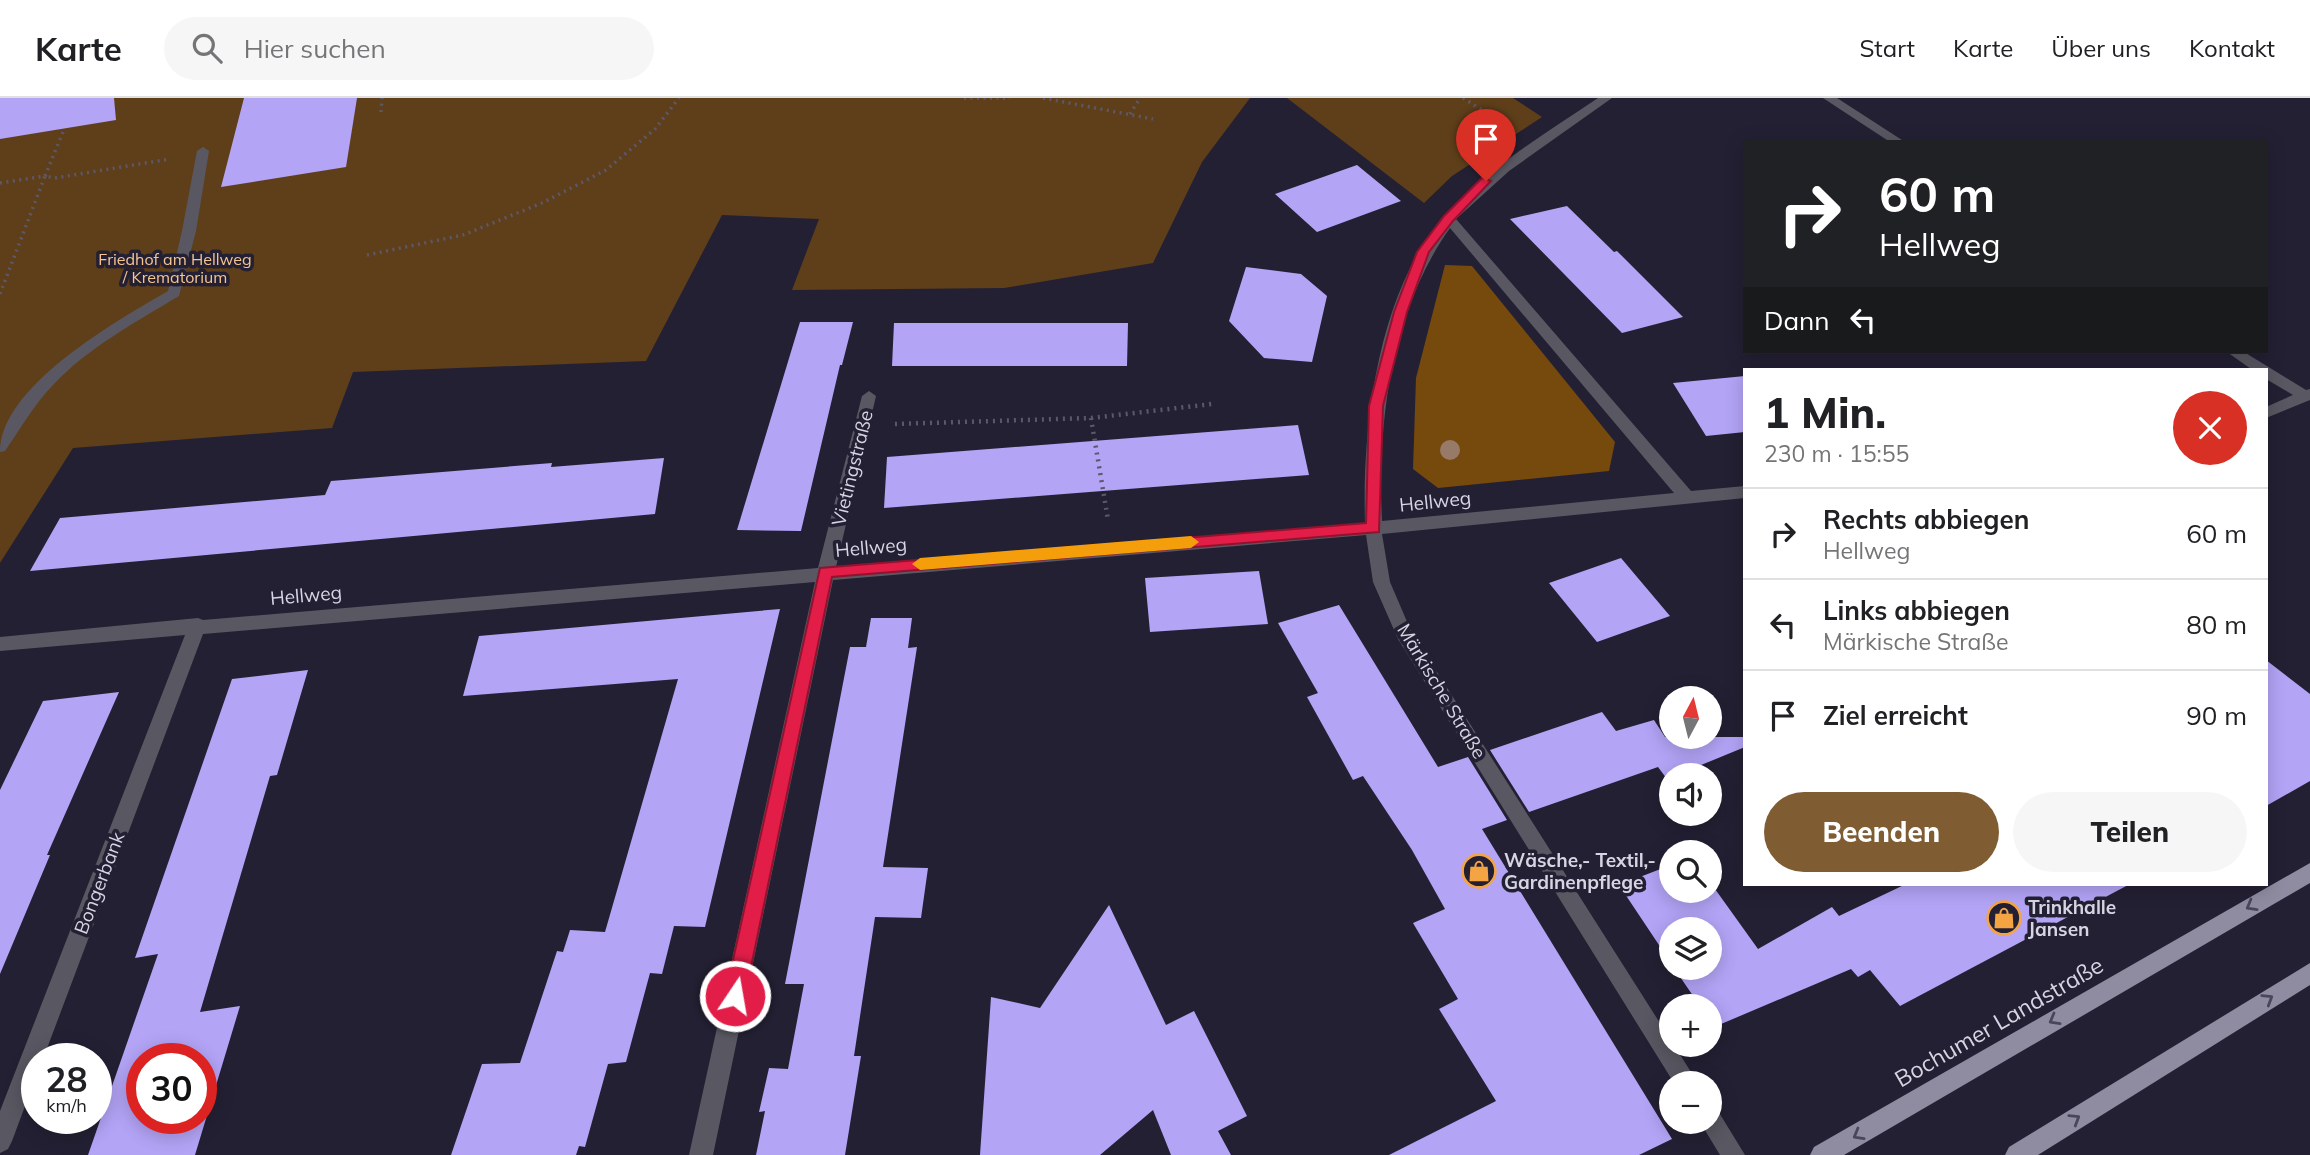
<!DOCTYPE html>
<html lang="de">
<meta charset="utf-8">
<style>
:root{--surface:#fff;--page:#f6f6f6;--text:#202124;--muted:#757577;--line:#e0e0e0;--accent:#7f5c32}
body{margin:0;font-family:Mulish,sans-serif;background:var(--page);color:var(--text);height:100vh;display:flex;flex-direction:column;font-size:26px;white-space:nowrap}
*{box-sizing:border-box;margin:0}
p{font-size:23px;color:var(--muted)}
.icon{flex:none;width:38px;height:38px;fill:none;stroke:currentColor;stroke-width:2;stroke-linecap:round;stroke-linejoin:round}
.map{position:relative;flex:1;overflow:hidden}
.drawer{position:absolute;left:1743px;top:270px;width:525px;height:518px;display:flex;flex-direction:column;background:var(--surface);border-radius:0px;box-shadow:0 4px 18px #0003}
.drawer>*{flex:none}
.hud{position:absolute;left:1743px;top:42px;width:525px;height:214px;border-radius:0px;box-shadow:0 4px 18px #0003;background:#202124;color:#fff;overflow:hidden}
.needle{width:46px;rotate:7deg}
.tools{position:absolute;left:1659px;top:588px;display:grid;gap:14px}
.tools a{display:grid;place-items:center;width:63px;height:63px;border-radius:50%;background:var(--surface);box-shadow:0 4px 18px #0003;font-size:35px}
.speed{position:absolute;left:21px;top:945px;display:flex;gap:14px;font-size:35px;font-weight:700;text-align:center}
.speed>*{display:grid;place-content:center;width:91px;height:91px;border-radius:50%;background:var(--surface);box-shadow:0 4px 18px #0003;line-height:1}
.speed small{font-size:18px;font-weight:400}
.speed .limit{border:10px solid #d22;background:#fff;color:#111}
.pin{position:absolute;display:grid;place-items:center;width:60px;height:60px;color:#fff;margin:-72px -30px;border-radius:50% 50% 50% 0;rotate:-45deg;box-shadow:0 0 7px #0007}
.pin .icon{rotate:45deg}
.me{position:absolute;width:77px;margin:-38px;rotate:12deg;stroke-linejoin:round;filter:drop-shadow(0 0 5px #0008)}
.turn{display:flex;align-items:center;gap:24px;height:147px;padding:0 21px;font-size:32px}
.turn .icon{width:91px;height:91px;stroke-width:2.5}
.turn b{display:block;font-size:49px;line-height:60px}
.then{display:flex;align-items:center;height:66px;padding:0 21px;background:#0003;gap:14px;font-size:26px}
.round{display:grid;place-items:center;flex:none;width:74px;height:74px;border-radius:37px;background:var(--page)}
.headline{display:flex;align-items:center;justify-content:space-between;height:119px;padding:0 21px}
h1{font-size:42px;font-weight:800;line-height:52px}
.action{display:flex;gap:14px;margin-top:auto;padding:14px 21px}
.action a{flex:1;height:80px;border-radius:42px;background:var(--accent);color:#fff;font-size:28px;font-weight:800;line-height:80px;text-align:center}
.action a+a{background:var(--page);color:var(--text)}
ul{padding:0;list-style:none}
li{display:flex;align-items:center;gap:21px;height:91px;padding:0 21px;border-top:2px solid var(--line)}
li div{flex:1}
li b{display:block;font-size:26px}
li em{font-style:normal}
header{display:flex;align-items:center;gap:42px;box-sizing:border-box;height:98px;padding:0 35px;background:var(--surface);border-bottom:2px solid var(--line)}
header strong{font-size:33px}
nav{display:flex;gap:38px;margin-inline-start:auto;font-size:24px}
.search{width:490px;height:63px;background:var(--page);display:flex;align-items:center;gap:18px;box-sizing:border-box;padding:0 24px;border-radius:38px;color:var(--muted);font-size:26px}
.map>svg:first-child{display:block}
.green{fill:#5f3f1a}
.forest{fill:#76490d}
.building{fill:#b3a4f6;fill-rule:evenodd}
.lines{fill:none;stroke-linecap:round;stroke-linejoin:round}
.path-far1{stroke:#5c586a;stroke-width:3.5;stroke-dasharray:2 4.5;stroke-linecap:butt}
.path{stroke:#5c586a;stroke-width:4.5;stroke-dasharray:2 5;stroke-linecap:butt}
.minor{fill:#595862;fill-rule:evenodd}
.major{fill:#8f8ca1;fill-rule:evenodd}
.tree{fill:#977a67}
.oneway{stroke:#49465a}
.route{fill:#e11d48;stroke:#92132f;stroke-width:2}
.slow{fill:#f59e0b}
.labels{text-anchor:middle;stroke-width:7;stroke-linejoin:round;paint-order:stroke}
.far-park-label{font-size:16px;fill:#f5c491;stroke:#242034}
.street-label{font-size:19px;fill:#d7d5e3;stroke:#242034}
.poi-label{font-size:19px;font-weight:bold;fill:#d7d5e3;stroke:#242034;text-anchor:start}
.near-street-label{font-size:23px;fill:#d7d5e3;stroke:#242034}
</style>
<header>
<strong>Karte</strong>
<div class="search"><svg class="icon" aria-label="search" viewBox="0 0 24 24"><circle cx="10" cy="10" r="6"/><path d="M15 15l6 6"/></svg>Hier suchen</div>
<nav><a>Start</a><a>Karte</a><a>Über uns</a><a>Kontakt</a></nav>
</header>
<div class="map">
<svg width="2310" height="1057" viewBox="0 0 2310 1057">
<rect width="100%" height="100%" fill="#242034"/>
<path class="green" d="M0,0H1250L1202,64L1153,165L1004,190L792,192L819,121L722,117L646,263L353,274L332,330L73,350L0,465Z
M1287,0H1513L1542,19L1452,78L1424,105Z"/>
<path class="forest" d="M1445,167L1472,168L1615,344L1609,373L1438,390L1413,371L1416,280Z"/>
<path class="building" d="M0,0H114L116,22L0,41Z
M244,0H357L346,69L221,89Z
M1357,67L1401,103L1317,134L1275,96Z
M1567,108L1614,154L1617,153L1683,219L1622,235L1510,121Z
M1246,169L1301,176L1327,198L1312,264L1264,260L1229,223Z
M800,224H853L842,267H840L801,433L737,432Z
M894,225H1128L1127,268H892Z
M1745,278V334L1706,338L1673,285Z
M1298,327L1309,377L884,410L887,359Z
M664,360L655,416L30,473L60,420L325,397L331,383L552,365L551,369Z
M1621,460L1670,518L1597,544L1549,485Z
M1259,473L1268,526L1150,534L1145,480Z
M1339,507L1438,669L1468,659L1507,722L1482,731L1672,1041L1639,1057H1389L1496,1003L1439,911L1458,901L1413,825L1445,811L1412,752L1363,678L1353,682L1307,599L1318,595L1278,525Z
M780,511L705,829L674,828L662,876L650,875L626,964L608,966L585,1049L579,1048L576,1057H451L482,966L520,965L557,853L563,854L570,832L605,834L678,581L463,598L479,538Z
M871,520H912L908,550L917,549L883,769L928,770L921,820L875,819L854,958H861L845,1057H756L765,1013L759,1014L769,970L788,971L804,886H785L850,549H866Z
M2266,562L2310,596V683L2266,708Z
M308,572L277,677L270,678L200,914L240,908L195,1057H88L158,856L135,860L232,581ZM142,961H201V1020H142Z
M119,594L47,757H50L0,876V692L43,603Z
M1602,614L1616,633L1654,622L1665,639H1745V649L1667,681L1658,669L1529,714L1490,652Z
M1671,767V793H1710V784L1758,851L1832,809L1839,818L1906,786H2130L1900,908L1870,872L1858,879L1851,871L1714,929L1710,923V908H1700L1674,870H1710V831H1671V865L1619,787Z
M1109,807L1166,927L1194,913L1247,1018L1218,1033L1231,1057H1171L1153,1012L1100,1057H980L991,899L1040,910Z"/>
<g class="lines">
<path class="path-far1" d="M964,0H1010
M1043,0L1153,21
M1463,0L1509,29
M381,14L382,0
M1130,16L1140,0
M0,85L45,78L63,34
M367,157L463,137L542,105L606,72L655,31L679,0
M0,196L45,78L55,80L170,61"/>
<path class="path" d="M1091,320L1108,422
M895,326L1091,320L1212,306"/>
<path class="minor" d="M1598,0H1612L1509,73L1456,121L1691,393L1745,388V400L1382,436L1390,484L1411,533L1698,985H1674L1398,541L1373,484L1366,437L833,482L713,1057H689L815,484L203,536L43,961H37V976L12,1043L8,1051L0,1055V1013L185,537L0,553V539L198,520L203,522L818,470L862,298L869,293L876,298L836,469L1365,425C1362,327 1378,192 1446,116C1489,69 1546,35 1598,0ZM1450,130L1674,395L1382,423C1377,324 1391,213 1450,130Z
M1823,0H1837L1905,44H1890Z
M203,49L209,53L196,133L179,198C136,224 89,249 54,286C34,306 21,330 5,353L0,354C0,288 117,223 168,193L182,133L197,53Z
M2227,254H2244L2306,292L2310,291V302L2266,320V309L2293,297L2266,281V271H2251Z
M1710,1010L1718,1013L1745,1057H1720L1700,1024H1710Z"/>
<path class="major" d="M2310,765V785L1844,1057H1810L1814,1049Z
M2310,865V887L2038,1057H2005L2009,1049Z"/>
</g>
<circle class="tree" cx="1450" cy="352" r="10"/>
<defs><path id="oneway-chevron" d="M-2-3.5L2.5 0L-2 3.5" fill="none" stroke-width="1.6" stroke-linecap="round" stroke-linejoin="round" transform="scale(1.75)"/></defs>
<g class="oneway">
<use href="#oneway-chevron" transform="translate(2251 808) rotate(150)"/>
<use href="#oneway-chevron" transform="translate(2268 901) rotate(-32)"/>
<use href="#oneway-chevron" transform="translate(2054 922) rotate(150)"/>
<use href="#oneway-chevron" transform="translate(2075 1021) rotate(-32)"/>
<use href="#oneway-chevron" transform="translate(1858 1037) rotate(150)"/>
</g>
<path class="route" d="M1482,80L1491,83L1453,123L1429,154L1407,214L1383,308L1379,434L832,479L745,898L742,905L735,907L728,905L725,898L820,470L1366,425L1369,308L1394,214L1417,154L1444,118Z"/>
<path class="slow" d="M1191,438L1199,444L1191,450L920,472L912,466L920,460Z"/>
<defs>
<symbol id="shop-ring" viewBox="-11 -11 22 22"><circle r="9.5" fill="#242034" stroke="#f4a443" stroke-width="1.5"/><path d="M-5-2.5h2.3a2.7 3.5 0 0 1 5.4 0H5L5.5 6h-11ZM-1.5-2.5h3a1.5 2.3 0 0 0-3 0Z" fill="#f4a443"/></symbol>
</defs>
<g fill-rule="evenodd">
<use href="#shop-ring" x="1460" y="754" width="38" height="38"/>
<use href="#shop-ring" x="1985" y="801" width="38" height="38"/>
</g>
<g class="labels">
<g class="far-park-label">
<text x="175" y="167">Friedhof am Hellweg<tspan x="175" dy="18">/ Krematorium</tspan></text>
</g>
<g class="street-label">
<text transform="translate(852 370) rotate(-76)" y="7">Vietingstraße</text>
<text transform="translate(1435 403) rotate(-6)" y="7">Hellweg</text>
<text transform="translate(871 449) rotate(-5)" y="7">Hellweg</text>
<text transform="translate(306 497) rotate(-5)" y="7">Hellweg</text>
<text transform="translate(1442 593) rotate(59)" y="7">Märkische Straße</text>
<text transform="translate(99 785) rotate(-69)" y="7">Bongerbank</text>
</g>
<g class="poi-label">
<text x="1504" y="769">Wäsche,- Textil,-<tspan x="1504" dy="22">Gardinenpflege</tspan></text>
<text x="2028" y="816">Trinkhalle<tspan x="2028" dy="22">Jansen</tspan></text>
</g>
<g class="near-street-label">
<text transform="translate(1999 924) rotate(-30)" y="8">Bochumer Landstraße</text>
</g>
</g>
</svg>
<div class="tools">
<a><svg class="needle" viewBox="-14 -14 28 28"><path d="M0-13l5 13h-10z" fill="#e53935"/><path d="M0 13l5-13h-10z" fill="#757577"/></svg></a>
<a><svg class="icon" aria-label="sound" viewBox="0 0 24 24"><path d="M4 9h4l5-4v14l-5-4H4zM17 9q2 3 0 6"/></svg></a>
<a><svg class="icon" aria-label="search" viewBox="0 0 24 24"><circle cx="10" cy="10" r="6"/><path d="M15 15l6 6"/></svg></a>
<a><svg class="icon" aria-label="layers" viewBox="0 0 24 24"><path d="M12 4l9 5-9 5-9-5zM3 14l9 5 9-5"/></svg></a>
<a>+</a>
<a>−</a>
</div>
<div class="speed"><div>28<small>km/h</small></div><div class="limit">30</div></div>
<div class="pin" style="left:1486px;top:83px;background:#d93025"><svg class="icon" aria-label="arrive" viewBox="0 0 24 24"><path d="M6 21V4h12l-3 4 3 4H6"/></svg></div>
<svg class="me" style="left:735px;top:898px" viewBox="-20 -20 40 40"><circle r="17" fill="#e11d48" stroke="#fff" stroke-width="3"/><path d="M0-11L8 9 0 5-8 9z" fill="#fff"/></svg>
<div class="hud">
<div class="turn"><svg class="icon" aria-label="right" viewBox="0 0 24 24"><path d="M7 20v-9h11M14 6l5 5-5 5"/></svg><div><b>60 m</b>Hellweg</div></div>
<div class="then">Dann<svg class="icon" aria-label="left" viewBox="0 0 24 24"><path d="M17 20v-9H6M10 6l-5 5 5 5"/></svg></div>
</div>
<section class="drawer">
<div class="headline"><div><h1>1 Min.</h1><p>230 m · 15:55</p></div><a class="round" style="background:#d93025;color:#fff"><svg class="icon" aria-label="close" viewBox="0 0 24 24"><path d="M6 6l12 12M18 6L6 18"/></svg></a></div>
<ul>
<li><svg class="icon" aria-label="right" viewBox="0 0 24 24"><path d="M7 20v-9h11M14 6l5 5-5 5"/></svg><div><b>Rechts abbiegen</b><p>Hellweg</p></div><em>60 m</em></li>
<li><svg class="icon" aria-label="left" viewBox="0 0 24 24"><path d="M17 20v-9H6M10 6l-5 5 5 5"/></svg><div><b>Links abbiegen</b><p>Märkische Straße</p></div><em>80 m</em></li>
<li><svg class="icon" aria-label="arrive" viewBox="0 0 24 24"><path d="M6 21V4h12l-3 4 3 4H6"/></svg><div><b>Ziel erreicht</b></div><em>90 m</em></li>
</ul>
<div class="action"><a>Beenden</a><a>Teilen</a></div>
</section>
</div>
